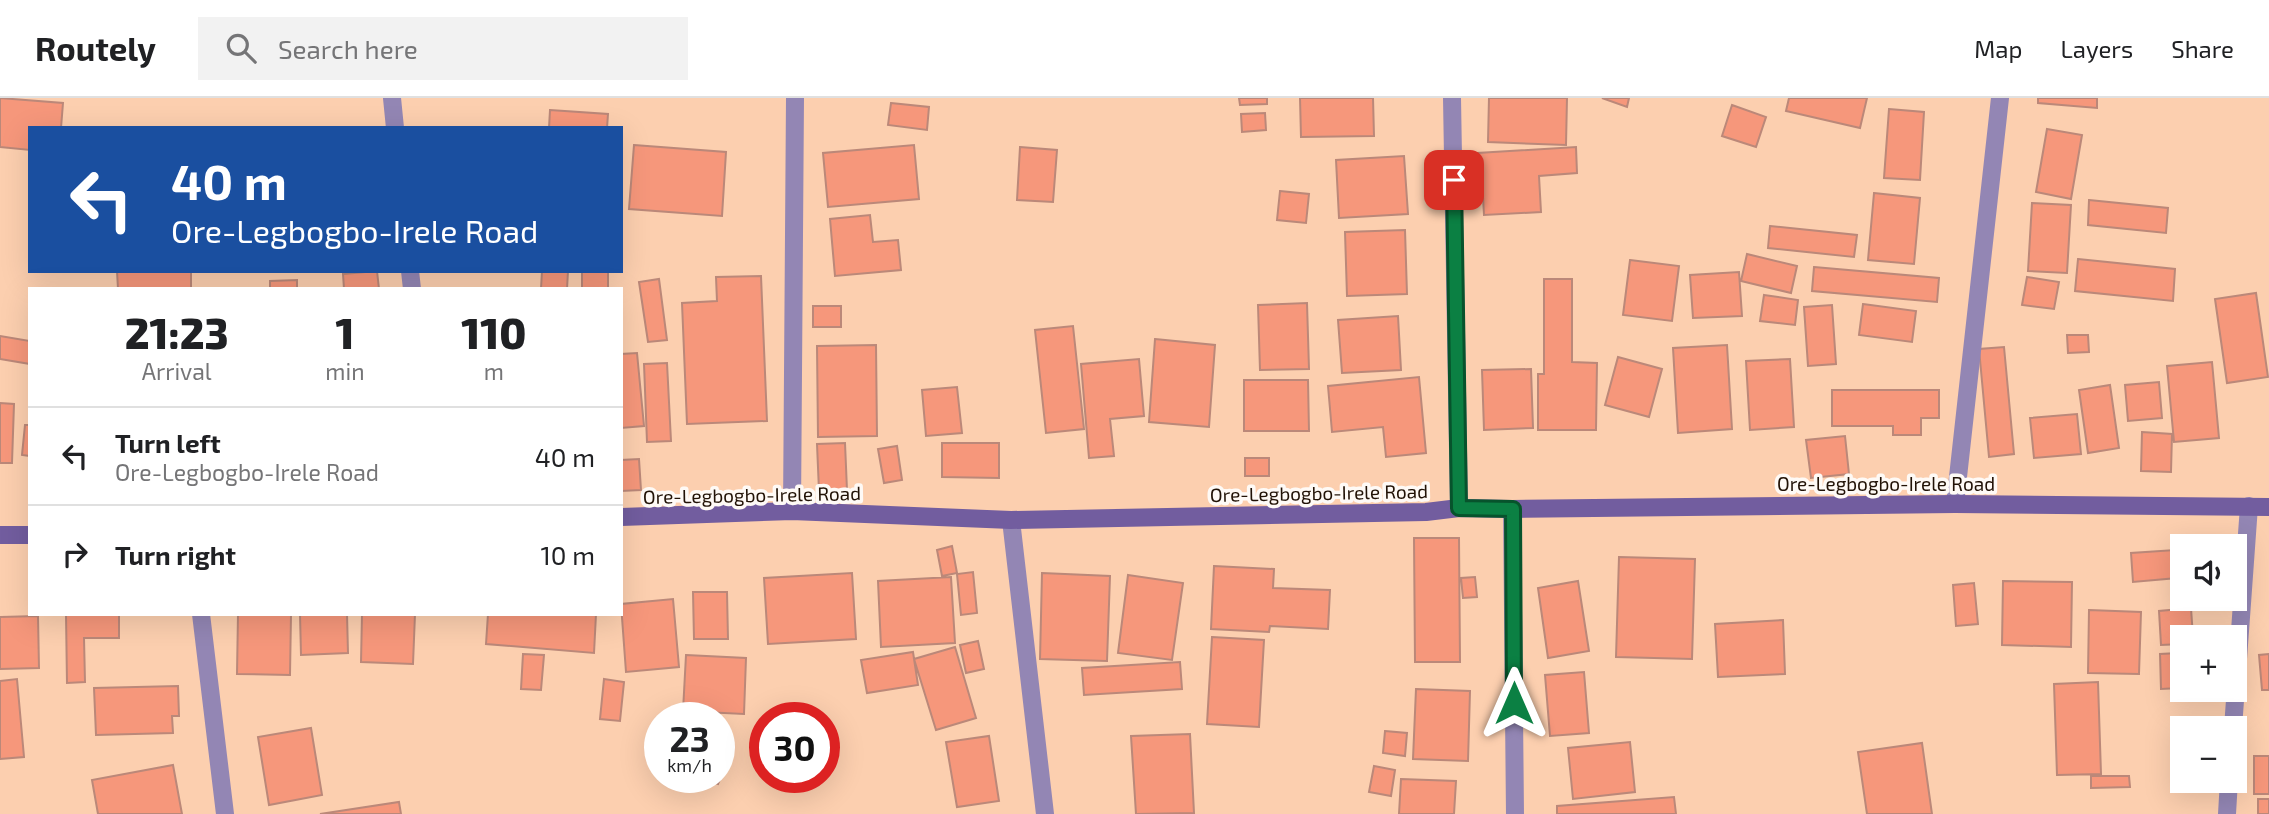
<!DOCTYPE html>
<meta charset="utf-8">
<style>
:root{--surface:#fff;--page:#f2f2f2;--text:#202124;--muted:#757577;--line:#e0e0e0}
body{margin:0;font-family:"Exo 2",sans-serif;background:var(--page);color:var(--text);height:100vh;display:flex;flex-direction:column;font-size:26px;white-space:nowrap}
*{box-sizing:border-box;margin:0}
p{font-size:23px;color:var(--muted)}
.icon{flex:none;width:38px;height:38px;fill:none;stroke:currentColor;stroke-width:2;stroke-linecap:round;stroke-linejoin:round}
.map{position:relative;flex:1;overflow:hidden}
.details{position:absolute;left:28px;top:189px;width:595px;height:329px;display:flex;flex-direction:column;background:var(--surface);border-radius:0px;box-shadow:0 7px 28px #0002}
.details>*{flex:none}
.hud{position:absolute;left:28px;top:28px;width:595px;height:147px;border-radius:0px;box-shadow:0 7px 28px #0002;background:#1a4fa0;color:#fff;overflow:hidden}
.tools{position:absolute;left:2170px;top:436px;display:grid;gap:14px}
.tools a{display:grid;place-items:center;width:77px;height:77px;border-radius:0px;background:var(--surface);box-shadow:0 7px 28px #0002;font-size:35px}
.speed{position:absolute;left:644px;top:604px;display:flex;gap:14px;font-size:35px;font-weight:700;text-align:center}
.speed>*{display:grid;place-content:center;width:91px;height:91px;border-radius:50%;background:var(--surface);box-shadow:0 7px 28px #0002;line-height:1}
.speed small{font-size:18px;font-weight:400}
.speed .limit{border:10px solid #d22;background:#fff;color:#111}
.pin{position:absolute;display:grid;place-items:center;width:60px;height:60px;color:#fff;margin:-30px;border-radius:14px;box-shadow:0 4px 10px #0006}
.me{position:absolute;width:77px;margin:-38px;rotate:0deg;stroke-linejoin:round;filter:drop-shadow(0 0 5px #0008)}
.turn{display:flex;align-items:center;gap:24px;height:147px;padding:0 28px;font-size:32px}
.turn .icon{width:91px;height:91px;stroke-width:2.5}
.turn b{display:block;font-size:49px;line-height:60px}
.eta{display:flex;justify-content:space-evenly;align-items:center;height:119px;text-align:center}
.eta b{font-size:42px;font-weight:800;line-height:49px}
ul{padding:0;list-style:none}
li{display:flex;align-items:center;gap:21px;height:98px;padding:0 28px;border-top:2px solid var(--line)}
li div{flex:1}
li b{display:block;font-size:26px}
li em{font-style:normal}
header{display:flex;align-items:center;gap:42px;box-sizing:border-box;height:98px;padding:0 35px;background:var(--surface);border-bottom:2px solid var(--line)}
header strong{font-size:33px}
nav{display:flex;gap:38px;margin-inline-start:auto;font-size:24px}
.search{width:490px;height:63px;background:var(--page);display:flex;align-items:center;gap:18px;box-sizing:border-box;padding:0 24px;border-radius:0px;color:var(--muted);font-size:26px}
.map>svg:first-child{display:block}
.building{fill:#f6977b;stroke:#bb8879;stroke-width:2}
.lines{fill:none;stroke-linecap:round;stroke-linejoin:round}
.minor{stroke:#9386b4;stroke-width:18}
.secondary{stroke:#725d9f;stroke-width:18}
.route-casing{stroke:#07532c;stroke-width:18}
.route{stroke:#0b8043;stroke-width:12}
.labels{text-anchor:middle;stroke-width:7;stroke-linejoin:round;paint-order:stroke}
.street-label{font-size:19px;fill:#211206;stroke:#fefaf6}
</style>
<header>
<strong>Routely</strong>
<div class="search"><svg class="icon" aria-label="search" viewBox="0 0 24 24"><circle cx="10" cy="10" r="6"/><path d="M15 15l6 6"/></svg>Search here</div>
<nav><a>Map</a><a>Layers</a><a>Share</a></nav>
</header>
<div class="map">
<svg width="2269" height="716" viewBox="0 0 2269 716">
<rect width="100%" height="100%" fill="#fccfaf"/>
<path class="building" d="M0,0L63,5L61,30H30V52L0,49Z
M1239,0H1267V6L1240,7Z
M1300,0H1373L1374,38L1301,39Z
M1489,0H1567L1566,47L1488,44Z
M1602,0H1629L1627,9Z
M1789,0H1867L1860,30L1786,13Z
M2038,0H2097V10L2038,5Z
M891,5L929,9L927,32L888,27Z
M1732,7L1766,19L1756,49L1722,38Z
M1889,11L1924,14L1920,82L1884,80Z
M550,12L608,16L607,30H549Z
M1265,15L1266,32L1242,34L1241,16Z
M2047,31L2082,37L2071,101L2036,94Z
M634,47L726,54L722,118L629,111Z
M914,47L919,101L828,109L823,55Z
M1020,49L1057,52L1053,104L1017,102Z
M1576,49L1577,75L1539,78L1541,114L1484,117L1482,81L1463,82L1461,56Z
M1404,58L1408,116L1339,120L1336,62Z
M1280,93L1309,96L1306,125L1277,122Z
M1874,95L1920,100L1914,166L1868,162Z
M2089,102L2168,110L2166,135L2088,127Z
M2032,105L2071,107L2067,175L2028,173Z
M870,117L873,144L898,142L901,172L835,178L830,121Z
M1770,128L1857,137L1854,159L1768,150Z
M1405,132L1407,196L1347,198L1345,134Z
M1747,156L1797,168L1791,195L1741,183Z
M2078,161L2175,171L2173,203L2075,193Z
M1630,162L1679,168L1672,223L1623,217Z
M1814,169L1939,180L1937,204L1812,193Z
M117,173H191V191H118Z
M377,173L379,191H344L343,176Z
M542,173H568L567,191H541Z
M582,173H608V191H582Z
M1739,174L1742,218L1693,220L1690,177Z
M761,178L767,323L687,326L682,205L717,203L716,179Z
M2027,179L2059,184L2054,211L2022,207Z
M659,181L667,242L648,244L639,184Z
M1544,181H1572V264L1597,265L1596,332H1538V276H1544Z
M297,182V191H270V183Z
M2256,195L2268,279L2227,285L2215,201Z
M1764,197L1798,202L1795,227L1760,223Z
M1307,205L1309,271L1260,272L1258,207Z
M1863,206L1916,213L1912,244L1859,237Z
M1832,207L1836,266L1808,268L1804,209Z
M813,208H841V229H813Z
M1398,218L1401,272L1342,275L1338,222Z
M1073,228L1084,331L1046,335L1035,232Z
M2067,237H2088L2089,254L2068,255Z
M0,238L30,243V266L0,261Z
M1155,241L1215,247L1209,329L1149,324Z
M876,247L877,338L818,339L817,248Z
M1727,247L1732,331L1678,335L1673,250Z
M2004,249L2014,356L1989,359L1979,251Z
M637,255L644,328L621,330V256Z
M1618,259L1662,271L1649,319L1605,307Z
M1139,261L1144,318L1110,321L1114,358L1089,360L1081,266Z
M1790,261L1794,329L1750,332L1746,263Z
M2212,264L2219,340L2174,344L2167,268Z
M667,265L671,343L647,344L644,266Z
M1531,271L1533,330L1484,332L1482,272Z
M1419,279L1426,355L1386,359L1383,329L1332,334L1328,288Z
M1244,282H1308L1309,333H1244Z
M2159,284L2162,320L2128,323L2125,287Z
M2110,287L2119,350L2088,355L2079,292Z
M957,289L962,335L926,338L922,292Z
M1832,292H1939V320H1921V337H1893V328H1832Z
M0,305L14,306L12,365H0Z
M2077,316L2081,356L2034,360L2030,320Z
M25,327H30V358L22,357Z
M2142,334L2172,336L2171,374L2141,373Z
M1845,338L1849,376L1811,380L1806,342Z
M845,345L847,392L819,393L817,346Z
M942,345H999V380L942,379Z
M897,348L902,382L884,385L878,351Z
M1245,360H1269V378H1245Z
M639,361L641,392L621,393V362Z
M1414,440H1459L1460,564H1415Z
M952,448L957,475L942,478L937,452Z
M2175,452L2177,480L2133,484L2131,455Z
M1619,459L1695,461L1692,561L1616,559Z
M1214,468L1274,471L1273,490L1330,492L1328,531L1270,528L1269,534L1211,531Z
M973,474L977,515L961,517L957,476Z
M852,475L856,541L768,546L764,480Z
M1042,475L1110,478L1107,563L1040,561Z
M1128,477L1183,485L1172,562L1118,555Z
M951,479L955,545L881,549L878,483Z
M1475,479L1477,499L1463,500L1461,480Z
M1578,483L1589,553L1548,560L1538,490Z
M2003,483L2072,484L2071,549L2002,547Z
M1974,485L1978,526L1956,528L1953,487Z
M693,494H727L728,541H694Z
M673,501L679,569L626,574L621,506Z
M2191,510L2193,539H2182V546L2161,547L2159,513Z
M2089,512L2141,514L2139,576L2088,575Z
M66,516H119V540H84L85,584L67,585Z
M238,516H291L290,577L237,576Z
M300,516H347L348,555L301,557Z
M362,516H415L413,566L361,564Z
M488,516H596L594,555L486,546Z
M38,518L39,570L0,571V519Z
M1783,522L1785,576L1718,579L1715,526Z
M1212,539L1264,542L1259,629L1207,626Z
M978,543L984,571L966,575L960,547Z
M955,549L976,620L936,632L914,561Z
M913,554L918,587L867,595L861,562Z
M2178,555L2180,590L2161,591L2160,556Z
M523,556L544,557L541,592L521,591Z
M2269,556V592H2262L2259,557Z
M686,557L746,560L744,616L683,613Z
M1180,564L1182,591L1084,597L1082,570Z
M1584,574L1589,635L1550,638L1545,577Z
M17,581L24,659L0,661V583Z
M604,581L624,584L620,623L600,621Z
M2098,584L2101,676L2057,677L2054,586Z
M178,588L179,618H172L173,635L96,637L94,590Z
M1416,591L1470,593L1468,663L1413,661Z
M311,630L322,697L269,707L258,639Z
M1385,633L1407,635L1405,658L1383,655Z
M1190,636L1194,715L1136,716L1131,638Z
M989,638L999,703L957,709L946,644Z
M1630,644L1635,694L1573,701L1568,650Z
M1922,645L1932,716H1867L1858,654Z
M2254,658H2269V696H2254Z
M719,664L726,666L718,686L699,679H719Z
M173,667L182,716H98L92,682Z
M1374,668L1395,672L1391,698L1369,694Z
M2091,678H2129L2130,689L2091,690Z
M1401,681L1456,683L1454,716H1399Z
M1674,699L1676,716H1557V708Z
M2258,701H2269V716H2258Z
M399,704L401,716H320Z"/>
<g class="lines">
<path class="minor" d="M392,0L395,30
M1452,0L1459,410
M410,173L412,191
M1955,406L2000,0
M1512,411L1515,716
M792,413L795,0
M1011,422L1045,716
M201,516L225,716
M2233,630L2249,408
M2227,716L2229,682"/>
<path class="secondary" d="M621,419L792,413L1011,422L1426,414L1459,410L1512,411L1955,406L2269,409
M0,437H30"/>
</g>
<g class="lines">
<defs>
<path id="route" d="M1454,82L1459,410L1513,411L1514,605"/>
</defs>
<use href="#route" class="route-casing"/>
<use href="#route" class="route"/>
</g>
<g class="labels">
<g class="street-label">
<text x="1886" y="393">Ore-Legbogbo-Irele Road</text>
<text transform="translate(1319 395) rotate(-1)" y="7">Ore-Legbogbo-Irele Road</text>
<text transform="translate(752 397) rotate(-1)" y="7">Ore-Legbogbo-Irele Road</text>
</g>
</g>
</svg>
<div class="tools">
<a><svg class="icon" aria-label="sound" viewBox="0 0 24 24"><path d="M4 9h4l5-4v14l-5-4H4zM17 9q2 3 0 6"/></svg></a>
<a>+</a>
<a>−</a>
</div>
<div class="speed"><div>23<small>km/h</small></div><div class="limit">30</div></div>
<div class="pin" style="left:1454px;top:82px;background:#d93025"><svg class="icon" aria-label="arrive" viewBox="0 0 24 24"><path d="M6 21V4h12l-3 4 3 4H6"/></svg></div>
<svg class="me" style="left:1514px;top:605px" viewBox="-20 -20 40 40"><path d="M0-17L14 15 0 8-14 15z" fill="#0b8043" stroke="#fff" stroke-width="4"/></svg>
<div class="hud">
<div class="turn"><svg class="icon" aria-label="left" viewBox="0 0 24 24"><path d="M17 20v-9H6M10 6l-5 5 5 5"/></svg><div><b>40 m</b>Ore-Legbogbo-Irele Road</div></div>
</div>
<section class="details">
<div class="eta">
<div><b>21:23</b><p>Arrival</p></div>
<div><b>1</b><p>min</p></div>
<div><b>110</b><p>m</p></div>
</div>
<ul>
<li><svg class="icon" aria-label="left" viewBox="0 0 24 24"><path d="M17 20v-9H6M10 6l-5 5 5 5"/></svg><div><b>Turn left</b><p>Ore-Legbogbo-Irele Road</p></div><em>40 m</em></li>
<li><svg class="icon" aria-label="right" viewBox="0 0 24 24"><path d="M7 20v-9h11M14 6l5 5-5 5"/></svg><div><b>Turn right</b></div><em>10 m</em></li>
</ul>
</section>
</div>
